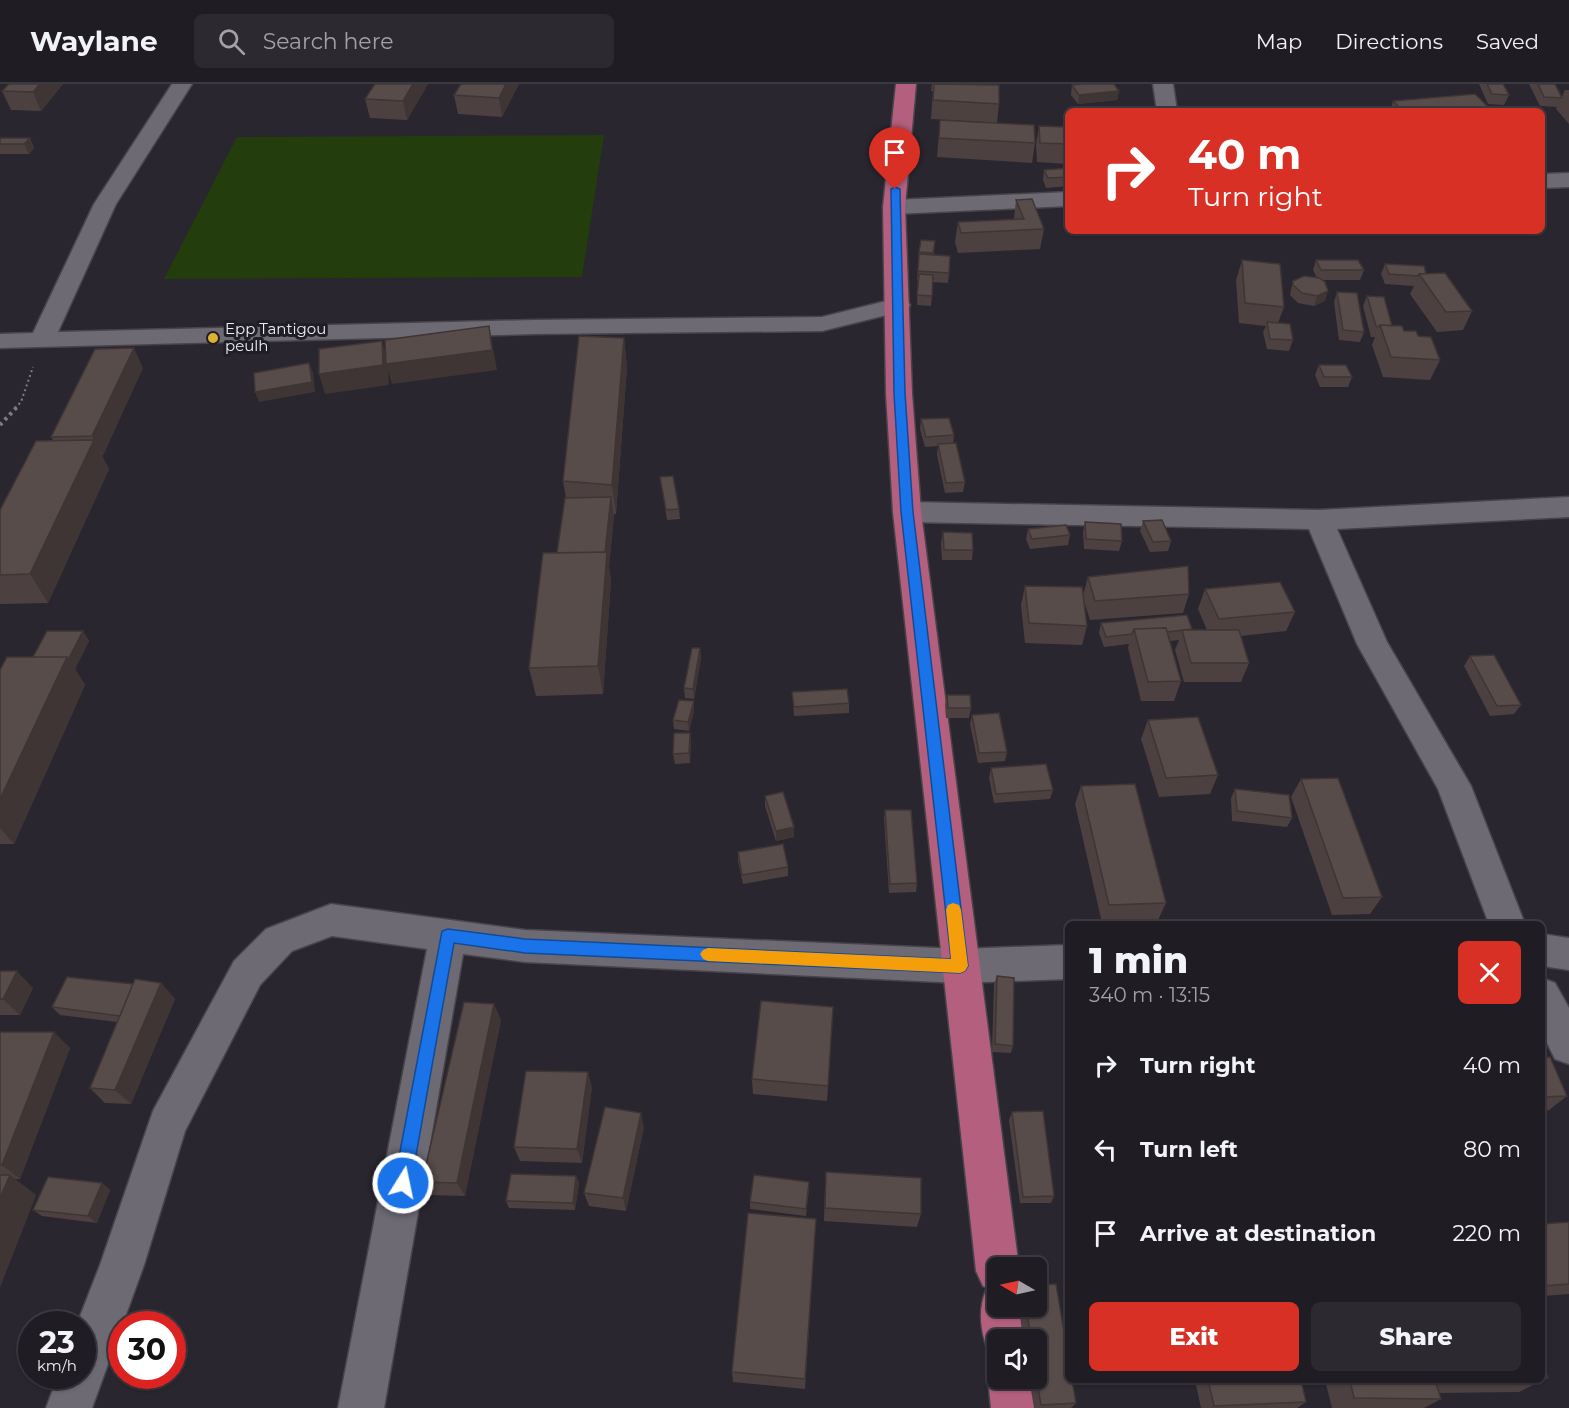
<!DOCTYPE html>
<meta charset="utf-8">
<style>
:root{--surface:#1f1c23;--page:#2c2930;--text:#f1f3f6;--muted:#a1a1a6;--line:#3c3a41;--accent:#d93025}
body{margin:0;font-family:Montserrat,sans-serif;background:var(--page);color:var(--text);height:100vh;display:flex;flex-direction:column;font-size:22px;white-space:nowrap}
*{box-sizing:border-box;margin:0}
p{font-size:20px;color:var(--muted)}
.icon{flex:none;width:33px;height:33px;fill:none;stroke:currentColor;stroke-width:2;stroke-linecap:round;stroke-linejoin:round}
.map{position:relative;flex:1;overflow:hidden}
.panel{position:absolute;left:1065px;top:837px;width:480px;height:462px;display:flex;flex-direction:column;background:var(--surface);border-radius:9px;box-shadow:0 2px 4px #0004,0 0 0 2px var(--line)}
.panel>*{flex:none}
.banner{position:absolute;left:1065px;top:24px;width:480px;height:126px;border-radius:9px;box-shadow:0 2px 4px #0004,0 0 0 2px var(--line);background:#d93025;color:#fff;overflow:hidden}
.needle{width:39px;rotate:279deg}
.controls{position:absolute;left:987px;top:1173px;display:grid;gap:12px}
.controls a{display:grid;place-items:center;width:60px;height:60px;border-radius:9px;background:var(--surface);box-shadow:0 2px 4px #0004,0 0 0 2px var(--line);font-size:30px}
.speed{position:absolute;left:18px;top:1227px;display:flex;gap:12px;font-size:30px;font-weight:700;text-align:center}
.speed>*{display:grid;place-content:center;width:78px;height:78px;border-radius:50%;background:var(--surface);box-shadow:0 2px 4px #0004,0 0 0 2px var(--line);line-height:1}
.speed small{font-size:15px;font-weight:400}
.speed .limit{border:9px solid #d22;background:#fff;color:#111}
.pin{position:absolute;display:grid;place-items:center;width:51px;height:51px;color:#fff;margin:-62px -26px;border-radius:50% 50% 50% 0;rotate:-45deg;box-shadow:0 0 6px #0007}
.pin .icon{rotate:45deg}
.me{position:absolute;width:66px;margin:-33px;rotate:10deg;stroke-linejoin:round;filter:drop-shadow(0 0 4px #0008)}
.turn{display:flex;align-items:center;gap:21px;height:126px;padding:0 24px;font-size:27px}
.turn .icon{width:78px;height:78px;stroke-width:2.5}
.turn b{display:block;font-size:42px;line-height:51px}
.round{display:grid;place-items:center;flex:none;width:63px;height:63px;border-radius:9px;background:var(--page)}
.summary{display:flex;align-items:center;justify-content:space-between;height:102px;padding:0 24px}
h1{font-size:36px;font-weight:800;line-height:45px}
.button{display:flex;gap:12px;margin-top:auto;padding:12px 24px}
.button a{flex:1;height:69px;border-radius:9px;background:var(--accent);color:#fff;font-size:24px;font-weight:800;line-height:69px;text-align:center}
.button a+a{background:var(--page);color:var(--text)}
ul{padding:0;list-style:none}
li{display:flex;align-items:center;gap:18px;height:84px;padding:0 24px}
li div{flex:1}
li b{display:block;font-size:22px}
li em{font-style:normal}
header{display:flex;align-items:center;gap:36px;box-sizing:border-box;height:84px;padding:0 30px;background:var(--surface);border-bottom:2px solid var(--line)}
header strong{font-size:28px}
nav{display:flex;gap:33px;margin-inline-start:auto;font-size:21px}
.search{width:420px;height:54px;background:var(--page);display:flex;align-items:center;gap:15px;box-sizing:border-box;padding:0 21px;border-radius:9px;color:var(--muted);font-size:22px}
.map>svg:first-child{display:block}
.green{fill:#233d0d}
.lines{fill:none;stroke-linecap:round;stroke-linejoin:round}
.minor-casing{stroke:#47444c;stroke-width:3}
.major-casing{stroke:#47444c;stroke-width:3}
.path-far1{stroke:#7e7c83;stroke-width:2;stroke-dasharray:2 3;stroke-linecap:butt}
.path{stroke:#7e7c83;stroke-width:4;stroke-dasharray:3 4;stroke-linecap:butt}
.minor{fill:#6d6a74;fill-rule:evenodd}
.major{fill:#b45f7e;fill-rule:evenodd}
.wall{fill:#4c4140}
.shaded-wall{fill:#3e3534}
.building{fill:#584c4a;stroke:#3e3534;stroke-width:1.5}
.route{fill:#1a73e8;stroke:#114b97;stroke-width:1.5}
.slow{fill:#f59e0b}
.poi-dot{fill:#ddb233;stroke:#1f1d25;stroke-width:2}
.labels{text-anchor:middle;stroke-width:6;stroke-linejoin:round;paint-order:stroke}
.far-poi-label{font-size:15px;fill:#eeecf2;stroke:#1f1d25;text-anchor:start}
</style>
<header>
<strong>Waylane</strong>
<div class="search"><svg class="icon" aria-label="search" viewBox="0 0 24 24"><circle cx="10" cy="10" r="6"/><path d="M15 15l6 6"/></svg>Search here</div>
<nav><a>Map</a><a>Directions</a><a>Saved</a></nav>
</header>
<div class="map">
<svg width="1569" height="1324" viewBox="0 0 1569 1324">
<rect width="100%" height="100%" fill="#29262f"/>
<path class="green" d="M604,51L582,193L164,195L237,53Z"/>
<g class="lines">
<defs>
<path id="minor" d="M172,0H192L116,120L58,248L534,236L822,233L898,214L907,216L910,221L907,226L822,247L534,250L0,264V250L33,249L94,120Z
M1153,0H1173L1177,27H1157Z
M1569,89V103L1542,104V90Z
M1068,108V122L894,130L886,128L883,123L886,118L894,116Z
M1569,413V433L1337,445L1387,558L1471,702L1525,840H1489L1438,705L1357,560L1309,445L907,438L897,435L893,428L897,421L907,418L1319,426Z
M331,820L525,846L960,865L1068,861V895L960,899L525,878L463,870L384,1324H338L427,865L332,852L292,867L260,901L185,1047L144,1181L92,1324H46L58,1292H82V1240H77L100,1181L153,1027L234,877L266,845Z
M1542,850L1569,854V886L1542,882Z
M1542,894L1555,899L1569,924V980L1555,975L1542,949Z"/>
<path id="major" d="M896,0H916L905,123L912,309L921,428L1019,1184H998V1222H1024L1028,1256H998V1275L990,1272C981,1250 977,1228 986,1206L989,1205L983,1202L976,1187L893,428L886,309L883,123Z
M998,1277V1294H1034L1037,1324H991L988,1294L995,1278Z"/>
</defs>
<use href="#minor" class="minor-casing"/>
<use href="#major" class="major-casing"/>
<path class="path-far1" d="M15,324L21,318L33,283"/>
<path class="path" d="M0,341L17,323"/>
<use href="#minor" class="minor"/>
<use href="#major" class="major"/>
</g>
<path class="wall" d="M63,0L41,27L11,26L2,7Z
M375,0H428L407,36L370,34L365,15Z
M461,0H519L502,33L458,30L454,11Z
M932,0H975L999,20L997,39L931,35L933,7H931Z
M1479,0H1503L1509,11L1504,21L1488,20Z
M1529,0H1555L1562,13L1565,6H1569V40L1556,25L1557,23L1540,22Z
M1072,1L1119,7L1117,16L1078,20L1071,11Z
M1393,17L1492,27H1390Z
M940,36L1035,59L1032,79L937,73Z
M1039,42L1068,43V80L1037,78L1036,61Z
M0,54H30L34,64L29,70H0Z
M1068,84V102L1046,104L1043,96L1044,86Z
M1016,116L1044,145L1040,165L958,169L955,158L958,138L1014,135Z
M935,157L934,171L949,189L948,199L933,198L931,222L917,221L918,197H917L919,168Z
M1242,176L1284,223L1278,239L1293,256L1289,267L1267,265L1263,248L1266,242L1239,239L1236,196Z
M1316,176L1364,186L1360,196H1322L1325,217L1314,222L1298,219L1290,211L1293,197L1317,194L1313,186Z
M1385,180L1426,190L1472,227L1463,246L1437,248L1410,210L1414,202L1385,200L1381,190Z
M1337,208L1364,248L1360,258L1339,256L1334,218Z
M1367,212L1392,242L1418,252L1440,276L1430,296L1383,293L1372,261L1375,253H1371L1363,222Z
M624,254L627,283L616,430H614L609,482L611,497L603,610L536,612L529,584L557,469L566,414L563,397Z
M1319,281L1352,293L1348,303H1320L1315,291Z
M143,284L102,372L109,385L48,519L0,520V426L53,356L51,353Z
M921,335L954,351L953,359L965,398L963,408L945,409L937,370L938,362L925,363L920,345Z
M660,393L679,425L680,435L667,436Z
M1143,437L1171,457L1168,467L1150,468L1140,447Z
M1085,438L1122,457L1119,467L1084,465L1083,448Z
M1028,445L1070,451L1068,461L1030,465L1026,455Z
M943,448L973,466L972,476H942L941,458Z
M1088,493L1189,510L1183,529L1090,536L1083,514L1087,542L1082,561L1025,559L1021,521L1025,502L1083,511Z
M1205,505L1295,528L1286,547L1241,552L1249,579L1241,598H1184L1175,566L1179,556L1170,557L1181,597L1174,617H1141L1128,564L1129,560L1104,563L1099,549L1101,539L1192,546H1207L1198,525Z
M83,547L89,557L75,585L85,601L14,760H0V586L33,573Z
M700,564L701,574L694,615L685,614L684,604Z
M1470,572L1521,621L1514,630L1490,632L1464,582Z
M792,608L849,619V629L794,632Z
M947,611L971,624L969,634H946L945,621Z
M694,617V627L689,647L674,645L673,636Z
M972,631L1007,668L1005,677L978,679L970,640Z
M1148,636L1218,691L1210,710L1159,713L1141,655Z
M690,649L691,658L690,679L675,680L673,670Z
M991,684L1053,706L1050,715L994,719L989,694Z
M1301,695L1382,813L1370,830L1332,831L1291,713Z
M1081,702L1166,819L1158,836L1102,839L1075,720Z
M1235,705L1292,734L1287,743L1232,737L1231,714Z
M765,712L794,743V753L776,757L765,722Z
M885,726L917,799L916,808L889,809L884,735Z
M738,768L788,783V792L743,800L738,777Z
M0,887L33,904L20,931H0Z
M997,892L1013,962L1011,969L992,968L994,900Z
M161,899L175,915L131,1020L105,1019L90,1004L117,938L60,931L52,923L133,900Z
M833,923L827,1017L753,1010L752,995Z
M501,936L465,1112L431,1111L422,1098Z
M0,948L70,964L20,1095H14L36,1111L0,1203Z
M1542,974L1567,1012L1549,1026L1542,1027Z
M592,1003L582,1079L520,1077L514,1063Z
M1012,1028L1054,1112L1051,1119H1020L1009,1036Z
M644,1043L626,1127L589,1122L584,1109Z
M576,1092L579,1099L575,1126L509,1124L506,1117Z
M102,1099L110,1106L97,1139L42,1132L33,1126Z
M825,1102L921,1130L917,1143L824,1137Z
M809,1105L806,1132L750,1125V1118Z
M816,1135L805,1305L733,1298L732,1288Z
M1569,1138V1210L1542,1212V1140Z
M1019,1222H1036L1076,1319L1071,1324H1034L1029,1294H1036V1256H1023Z
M1542,1277L1548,1294L1519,1308L1439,1309L1441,1315L1424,1324H1332L1325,1296H1542Z
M1195,1296H1301L1306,1318L1297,1324H1201Z"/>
<path class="shaded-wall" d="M40,0H63L41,27L33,8Z
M413,0H428L407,36L403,17Z
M506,0H519L502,33L499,14Z
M1119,7L1117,16L1078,20L1079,11Z
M30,54L34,64L29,70L24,60Z
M1328,207L1325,217L1314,222L1317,212Z
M489,242L497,286L392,300L388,287L389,301L325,310L319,290L382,257L388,277Z
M624,254L627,283L616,430L612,401Z
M134,264L143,284L103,372L92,352Z
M309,279L313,289L315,308L259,318L255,308Z
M94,356L109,385L48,519L30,490Z
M611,413L614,433L609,482L611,497L603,610L598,582L605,472Z
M83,547L89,557L75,585L85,601L14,760L0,744V715L67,573Z
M700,564L701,574L694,615L693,605Z
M694,617V627L689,647L688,638Z
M690,649L691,658L690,679L689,669Z
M794,743V753L776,757V747Z
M17,887L33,904L20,931L3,915Z
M161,899L175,915L131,1020L115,1006Z
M494,920L501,936L465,1112L457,1099Z
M54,948L70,964L20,1095L2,1081Z
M588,988L592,1003L582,1079L577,1065Z
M641,1029L644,1043L626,1127L623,1114Z
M10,1091L36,1111L0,1203V1114Z
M576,1092L579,1099L575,1126L573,1119Z
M102,1099L110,1106L97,1139L88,1132Z"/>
<path class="building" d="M9,0H40L33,8L2,7Z
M375,0H413L403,17L365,15Z
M461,0H506L499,14L454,11Z
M934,0L999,1V20L933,16Z
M1083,0H1114L1119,7L1079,11L1072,1Z
M1487,0H1503L1509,11L1492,10Z
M1538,0H1555L1562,14L1544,13Z
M1475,10L1492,27H1403L1393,17Z
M940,36L1034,41L1035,59L939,54Z
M1039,42L1068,43V60L1040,59Z
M0,54H30L24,60H0Z
M1068,84V93L1048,94L1044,86Z
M1032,115L1044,145L961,149L958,138L1024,135L1016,116Z
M921,156L935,157L933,169L919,168Z
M919,170L950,172L949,189L918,187Z
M1242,176L1280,180L1284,223L1245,219Z
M1316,176H1358L1364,186H1321Z
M1385,180L1424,182L1426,190H1419L1418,192L1389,190Z
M1445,189L1472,227L1446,228L1419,190Z
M919,190L933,191L932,212L917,211Z
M1304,192L1319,194L1325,198L1328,207L1317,212L1302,209L1293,201V197Z
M1337,208L1357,209L1364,248L1343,246Z
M1367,212L1384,213L1392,242L1380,241L1379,243L1376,242Z
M1267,238L1290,240L1293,256L1270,255Z
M1380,241L1402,242L1404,247H1416L1418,252L1431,253L1440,276L1391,273Z
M489,242L492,266L386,280L385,256Z
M579,252L624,254L612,401L563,397Z
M382,257L383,281L319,290V265Z
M134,264L92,352L51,353L95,265Z
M309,279L312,298L255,308L254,289Z
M1319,281H1346L1352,293H1324Z
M949,334L954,351L926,353L921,335Z
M94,356L30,490L0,491V426L36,357Z
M956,359L965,398L946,399L938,360Z
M673,392L679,425L666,426L660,393Z
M611,413L605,468L557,469L565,414Z
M1162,436L1171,457L1153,458L1143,437Z
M1085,438L1121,440L1122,457L1086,455Z
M1066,441L1070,451L1032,455L1028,445Z
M943,448L972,449L973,466H944Z
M607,468L598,582L529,584L543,469Z
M1188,482L1189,510L1095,517L1088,493Z
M1280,498L1295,528L1219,535L1205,505Z
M1025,502L1082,503L1087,542L1029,539Z
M1187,531L1192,545L1167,548L1166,544L1134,545L1132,550L1106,553L1101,539Z
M1166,544L1181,597L1148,598L1134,545Z
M1182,546H1239L1249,579H1191Z
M47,547H83L68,576L67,573H33Z
M692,564H700L693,605L684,604Z
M1494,571L1521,621L1497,622L1470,572Z
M7,573H67L0,715V586Z
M847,605L849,619L794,623L792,608Z
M947,611H970L971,624H948Z
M679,616L694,617L688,638L673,636Z
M999,629L1007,668L979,669L972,631Z
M1198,633L1218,691L1166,694L1148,636Z
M674,649H690L689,669L673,670Z
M1046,680L1053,706L996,710L991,684Z
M1338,694L1382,813L1343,814L1301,695Z
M1135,700L1166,819L1109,821L1081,702Z
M1235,705L1289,711L1292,734L1237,727Z
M783,708L794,743L776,747L765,712Z
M885,726H911L917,799L890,800Z
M783,760L788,783L742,791L738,768Z
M0,887H17L3,915H0Z
M997,892L1014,894L1013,962L995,960Z
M67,893L133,900L120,932L52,923Z
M135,895L161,899L115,1006L90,1004Z
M761,917L833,923L828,1002L752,995Z
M464,918L494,920L457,1099L422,1098Z
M0,948H54L2,1081H0Z
M1550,973L1567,1012L1542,1013V974Z
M526,987L588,988L577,1065L514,1063Z
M605,1023L641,1029L623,1114L584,1109Z
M1043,1027L1054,1112L1023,1113L1012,1028Z
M826,1088L921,1094V1130L825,1124Z
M511,1090L576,1092L573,1119L506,1117Z
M0,1091H10L0,1114Z
M754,1091L809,1098L806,1125L750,1118Z
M48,1093L102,1099L88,1132L33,1126Z
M748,1129L816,1135L805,1295L732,1288Z
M1569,1138V1200L1542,1202V1140Z
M1056,1200L1068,1272V1296H1072L1076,1319L1041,1321L1036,1291V1256H1031L1026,1222H1036V1201Z
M1542,1277L1548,1294H1542Z
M1208,1296H1301L1306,1318L1214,1322Z
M1350,1296H1435L1441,1315L1354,1314Z"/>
<path class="route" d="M895,103L900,105L905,309L913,428L968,882L965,887L960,889L525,869L454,859L411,1099L409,1105L403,1108L396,1105L394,1099L442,847L448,845L525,855L951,875L901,428L894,309L891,105Z"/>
<path class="slow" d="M953,819L959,821L961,826L968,882L965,887L960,889L708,877L703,875L700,870L703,866L708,864L951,875L946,826L948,821Z"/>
<circle class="poi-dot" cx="213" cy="254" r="6"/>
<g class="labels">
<g class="far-poi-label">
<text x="225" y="250">Epp Tantigou<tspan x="225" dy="17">peulh</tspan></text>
</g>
</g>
</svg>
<div class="controls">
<a><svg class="needle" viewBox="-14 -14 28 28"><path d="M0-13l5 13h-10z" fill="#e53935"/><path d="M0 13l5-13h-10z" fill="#a1a1a6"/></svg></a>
<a><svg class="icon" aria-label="sound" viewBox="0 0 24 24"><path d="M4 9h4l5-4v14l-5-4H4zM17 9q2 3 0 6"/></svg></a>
</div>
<div class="speed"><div>23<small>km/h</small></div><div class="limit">30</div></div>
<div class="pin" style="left:895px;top:105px;background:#d93025"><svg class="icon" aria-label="arrive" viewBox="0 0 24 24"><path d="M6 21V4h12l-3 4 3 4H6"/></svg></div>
<svg class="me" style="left:403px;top:1099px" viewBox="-20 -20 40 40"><circle r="17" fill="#1a73e8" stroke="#fff" stroke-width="3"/><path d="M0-11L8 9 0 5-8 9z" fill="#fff"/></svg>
<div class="banner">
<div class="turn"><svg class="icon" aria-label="right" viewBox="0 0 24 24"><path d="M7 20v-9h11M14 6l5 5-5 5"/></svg><div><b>40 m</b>Turn right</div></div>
</div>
<section class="panel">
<div class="summary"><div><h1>1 min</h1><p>340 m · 13:15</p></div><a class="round" style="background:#d93025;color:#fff"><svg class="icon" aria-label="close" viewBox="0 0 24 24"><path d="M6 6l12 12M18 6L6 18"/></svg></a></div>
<ul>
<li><svg class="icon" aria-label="right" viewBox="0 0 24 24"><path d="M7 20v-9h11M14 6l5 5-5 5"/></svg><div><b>Turn right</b></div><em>40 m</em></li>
<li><svg class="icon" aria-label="left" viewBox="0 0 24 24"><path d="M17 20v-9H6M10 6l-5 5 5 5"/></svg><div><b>Turn left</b></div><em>80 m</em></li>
<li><svg class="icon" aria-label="arrive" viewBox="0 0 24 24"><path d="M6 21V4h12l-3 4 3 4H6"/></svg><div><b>Arrive at destination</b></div><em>220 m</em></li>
</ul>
<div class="button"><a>Exit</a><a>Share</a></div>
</section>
</div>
